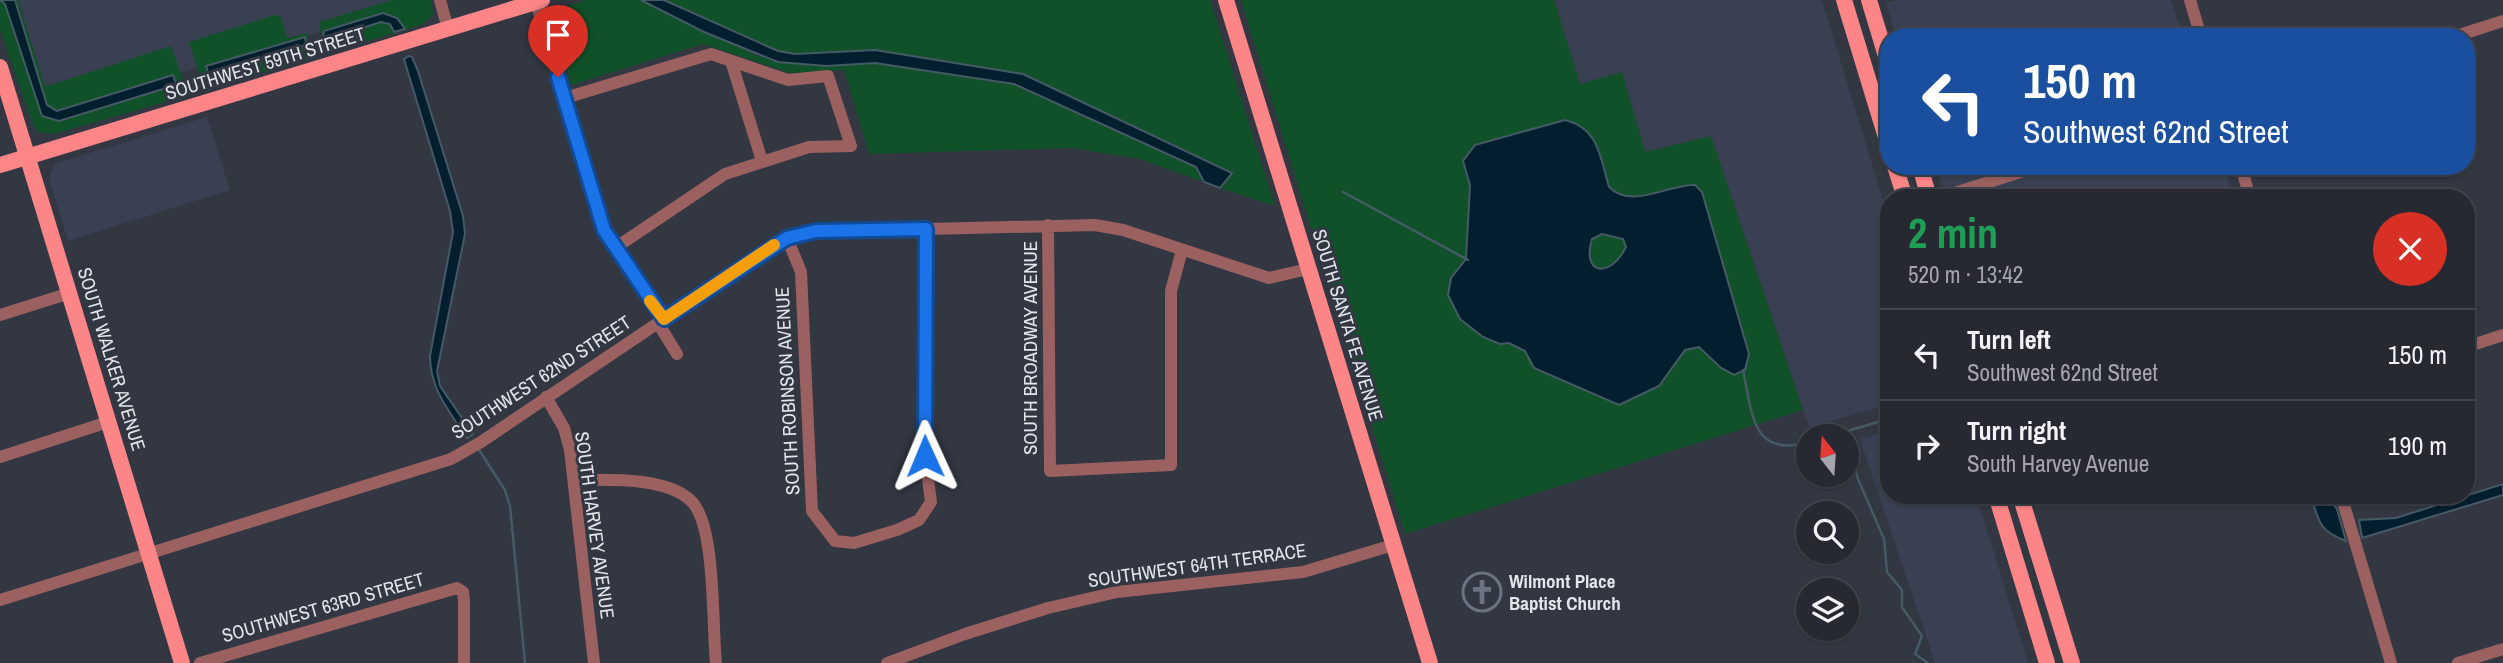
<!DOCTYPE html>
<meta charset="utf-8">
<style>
:root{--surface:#262932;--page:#2e313a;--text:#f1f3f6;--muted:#a4a6ac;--line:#42454d}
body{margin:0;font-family:"Archivo Narrow",sans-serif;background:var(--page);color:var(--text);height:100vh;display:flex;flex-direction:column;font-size:26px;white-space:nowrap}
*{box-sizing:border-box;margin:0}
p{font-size:23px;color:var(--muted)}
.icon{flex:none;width:38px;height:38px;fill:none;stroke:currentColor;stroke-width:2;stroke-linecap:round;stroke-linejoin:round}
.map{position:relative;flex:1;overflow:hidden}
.sheet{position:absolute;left:1880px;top:189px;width:595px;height:315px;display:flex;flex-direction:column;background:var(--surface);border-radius:28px;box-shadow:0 2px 5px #0004,0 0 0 2px var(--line)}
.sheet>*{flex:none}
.top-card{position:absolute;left:1880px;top:28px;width:595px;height:147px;border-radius:28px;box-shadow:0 2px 5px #0004,0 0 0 2px var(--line);background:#1a4fa0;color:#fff;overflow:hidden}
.needle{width:46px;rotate:343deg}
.tools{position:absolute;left:1796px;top:424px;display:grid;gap:14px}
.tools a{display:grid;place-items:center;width:63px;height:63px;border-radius:50%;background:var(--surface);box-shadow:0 2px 5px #0004,0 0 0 2px var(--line);font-size:35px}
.pin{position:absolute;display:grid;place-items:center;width:60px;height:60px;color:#fff;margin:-72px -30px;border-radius:50% 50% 50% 0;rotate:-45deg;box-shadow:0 0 7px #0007}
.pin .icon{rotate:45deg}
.me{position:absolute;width:77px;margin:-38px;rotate:359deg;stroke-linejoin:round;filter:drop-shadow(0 0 5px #0008)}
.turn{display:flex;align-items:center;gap:24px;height:147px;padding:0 28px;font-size:32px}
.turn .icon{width:91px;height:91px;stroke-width:2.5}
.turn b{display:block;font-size:49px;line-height:60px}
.round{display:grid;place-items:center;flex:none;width:74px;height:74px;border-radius:37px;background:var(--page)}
.headline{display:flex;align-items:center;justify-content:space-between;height:119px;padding:0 28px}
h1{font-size:42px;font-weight:800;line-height:52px;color:#1e9e55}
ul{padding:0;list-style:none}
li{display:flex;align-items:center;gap:21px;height:91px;padding:0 28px;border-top:2px solid var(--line)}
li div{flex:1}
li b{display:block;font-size:26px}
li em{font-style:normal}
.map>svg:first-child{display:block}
.built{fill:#394051}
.green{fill:#115129}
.water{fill:#031e2d;stroke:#465a66;stroke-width:2;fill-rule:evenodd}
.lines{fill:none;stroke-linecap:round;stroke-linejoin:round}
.stream{stroke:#465a66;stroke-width:2.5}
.minor{stroke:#9b6060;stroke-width:12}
.major{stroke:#fc8587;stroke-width:16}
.route-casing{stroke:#114b97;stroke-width:18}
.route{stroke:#1a73e8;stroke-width:12}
.slow{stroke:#f59e0b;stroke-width:12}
.labels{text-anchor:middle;stroke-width:6;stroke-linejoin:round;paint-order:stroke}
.street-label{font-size:19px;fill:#e1e5ec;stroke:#323742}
.poi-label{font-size:19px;font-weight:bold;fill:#e1e5ec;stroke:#323742;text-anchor:start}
</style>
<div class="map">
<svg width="2503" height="663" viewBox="0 0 2503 663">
<rect width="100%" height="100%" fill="#323742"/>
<path class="built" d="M18,0H431L173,75L47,106Z
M1554,0H1822L1888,217V405L1809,427L1711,137L1645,152L1622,73L1580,84Z
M1897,0H2171L2183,37H1896L1886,3Z
M207,117L230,190L68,241L49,179L54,164Z
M1936,166H2224L2234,198H1946Z
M1888,431V495H1976L2028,663H1935L1860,439Z"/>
<path class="green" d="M0,0H18L44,84L47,86L171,46L189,95L54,134L38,132L33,125L0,30Z
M392,0H431L433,15L423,24L339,50H324L319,22Z
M586,0H641L758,56L826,66L875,63L903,65L1014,84L1196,167L1204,182L1139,159L1072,148L869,154L844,70L790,73L703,44L571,85L549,12Z
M664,0H1210L1275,206L1220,188L1231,172L1023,74L875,50L795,54L778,51Z
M1241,0H1554L1580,84L1622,72L1645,152L1711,136L1803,410L1405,534Z
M275,15L281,17L287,38L307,33L310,56L305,61L204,89L189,42Z"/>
<path class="water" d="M0,0H15L47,105L57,111L173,75L176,85L59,121L42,116L5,4Z
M641,0H664L778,51L795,54L875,50L1023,74L1232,173L1220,188L1204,182L1196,167L1014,84L875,63L826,66L778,62L704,32Z
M383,13L397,18L405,29L394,32L390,24L381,22L323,40L324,31Z
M305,37L306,45L209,75L206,66Z
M409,56L412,57L418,71L463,216L465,234L437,371L440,386L473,434L467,438C449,411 430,389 430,356L453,232L450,211L404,59Z
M1565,120C1599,128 1600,157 1609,187C1632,210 1668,184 1695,185L1702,192L1749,354L1745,370L1734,375L1721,368L1699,347L1685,350L1659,386L1619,405L1534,368L1525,351L1509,343L1500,344L1483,337L1460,319L1448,295L1451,278L1466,259L1470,185L1463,161L1475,145ZM1602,234L1623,239L1626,247C1611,278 1581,276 1592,239Z
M2503,484V495L2362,538L2359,520L2396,518Z
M2311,495H2326L2337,509L2346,541C2318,530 2319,522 2311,495Z"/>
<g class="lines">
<path class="stream" d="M1343,192L1468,260
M1743,370C1752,411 1751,459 1808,442
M1831,436L1888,419
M1846,437L1858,479L1884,539L1887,572L1902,590V607L1922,636L1915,654L1928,663
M479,450L505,490L510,506L525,663"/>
<path class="minor" d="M440,0L448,29
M2190,0L2201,37
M536,2L604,230L664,319
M2453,37L2503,21
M731,61L762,161
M565,98L711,54L788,80L828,76L851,146L809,147L725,174L615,248
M2241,166L2250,198
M1939,198L2039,166
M1048,225L1050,471L1171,465V291L1182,250
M787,238L801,272L812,511L835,541L854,543L897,530L919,520L931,502L925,456L926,229
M0,315L70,293
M658,323L677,354
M2466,347L2503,335
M546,397L564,428L570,450L594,663
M0,457L108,422
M574,480C607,480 669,476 693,503C716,530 712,627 716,663
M2341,495L2391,663
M0,600L451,459L481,442L774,245L805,232L1095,225L1123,230L1269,278L1308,269
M200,663L457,588L463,592L464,601V663
M887,663L965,634L1048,608L1117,592L1303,572L1393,545
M2458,663L2503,649"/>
<path class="major" d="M1226,0L1430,663
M1844,0L1888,144
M1869,0L1888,63
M0,67L182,663
M0,165L542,0
M1895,166L1905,198
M1920,166L1929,198
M1996,495L2047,663
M2020,495L2072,663"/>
</g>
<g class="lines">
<defs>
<path id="route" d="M558,77L604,230L664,319L787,238L816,231L926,229L925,456"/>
</defs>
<use href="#route" class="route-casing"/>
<use href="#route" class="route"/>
<path class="slow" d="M650,301L664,319L774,245"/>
</g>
<defs>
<symbol id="church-ring" viewBox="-11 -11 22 22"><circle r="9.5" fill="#323742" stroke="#6b7280" stroke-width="1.5"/><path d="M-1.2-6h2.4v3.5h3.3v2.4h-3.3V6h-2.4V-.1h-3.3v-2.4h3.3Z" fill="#6b7280"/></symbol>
</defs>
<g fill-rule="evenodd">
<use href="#church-ring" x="1460" y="570" width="44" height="44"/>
</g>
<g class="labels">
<g class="street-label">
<text transform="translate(265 63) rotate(-17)" y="7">SOUTHWEST 59TH STREET</text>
<text transform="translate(1348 325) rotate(73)" y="7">SOUTH SANTA FE AVENUE</text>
<text transform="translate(1030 348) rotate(-90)" y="7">SOUTH BROADWAY AVENUE</text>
<text transform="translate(112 359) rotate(73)" y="7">SOUTH WALKER AVENUE</text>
<text transform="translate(541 377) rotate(-33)" y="7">SOUTHWEST 62ND STREET</text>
<text transform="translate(787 391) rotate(-93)" y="7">SOUTH ROBINSON AVENUE</text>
<text transform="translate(595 525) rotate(82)" y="7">SOUTH HARVEY AVENUE</text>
<text transform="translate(1197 565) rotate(-8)" y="7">SOUTHWEST 64TH TERRACE</text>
<text transform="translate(323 607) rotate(-16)" y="7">SOUTHWEST 63RD STREET</text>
</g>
<g class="poi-label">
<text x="1509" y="588">Wilmont Place<tspan x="1509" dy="22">Baptist Church</tspan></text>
</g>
</g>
</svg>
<div class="tools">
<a><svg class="needle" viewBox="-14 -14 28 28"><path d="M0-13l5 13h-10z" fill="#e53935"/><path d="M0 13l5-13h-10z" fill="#a4a6ac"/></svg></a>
<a><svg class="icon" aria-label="search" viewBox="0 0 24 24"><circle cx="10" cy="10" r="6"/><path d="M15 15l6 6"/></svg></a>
<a><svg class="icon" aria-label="layers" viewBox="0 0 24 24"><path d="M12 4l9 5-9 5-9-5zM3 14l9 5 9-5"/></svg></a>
</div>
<div class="pin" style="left:558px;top:77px;background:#d93025"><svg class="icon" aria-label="arrive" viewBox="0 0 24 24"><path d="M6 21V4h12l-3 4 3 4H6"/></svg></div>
<svg class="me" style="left:925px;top:456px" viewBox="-20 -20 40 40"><path d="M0-17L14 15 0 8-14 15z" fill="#1a73e8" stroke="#fff" stroke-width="4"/></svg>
<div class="top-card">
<div class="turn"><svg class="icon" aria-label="left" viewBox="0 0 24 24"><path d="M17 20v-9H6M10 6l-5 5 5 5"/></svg><div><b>150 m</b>Southwest 62nd Street</div></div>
</div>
<section class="sheet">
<div class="headline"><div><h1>2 min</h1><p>520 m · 13:42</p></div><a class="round" style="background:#d93025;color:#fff"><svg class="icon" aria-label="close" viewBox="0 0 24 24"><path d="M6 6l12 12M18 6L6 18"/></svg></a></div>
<ul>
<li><svg class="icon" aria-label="left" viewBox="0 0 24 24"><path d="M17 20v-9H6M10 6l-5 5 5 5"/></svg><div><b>Turn left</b><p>Southwest 62nd Street</p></div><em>150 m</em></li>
<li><svg class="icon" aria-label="right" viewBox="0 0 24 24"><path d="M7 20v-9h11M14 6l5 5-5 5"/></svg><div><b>Turn right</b><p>South Harvey Avenue</p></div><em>190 m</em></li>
</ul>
</section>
</div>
